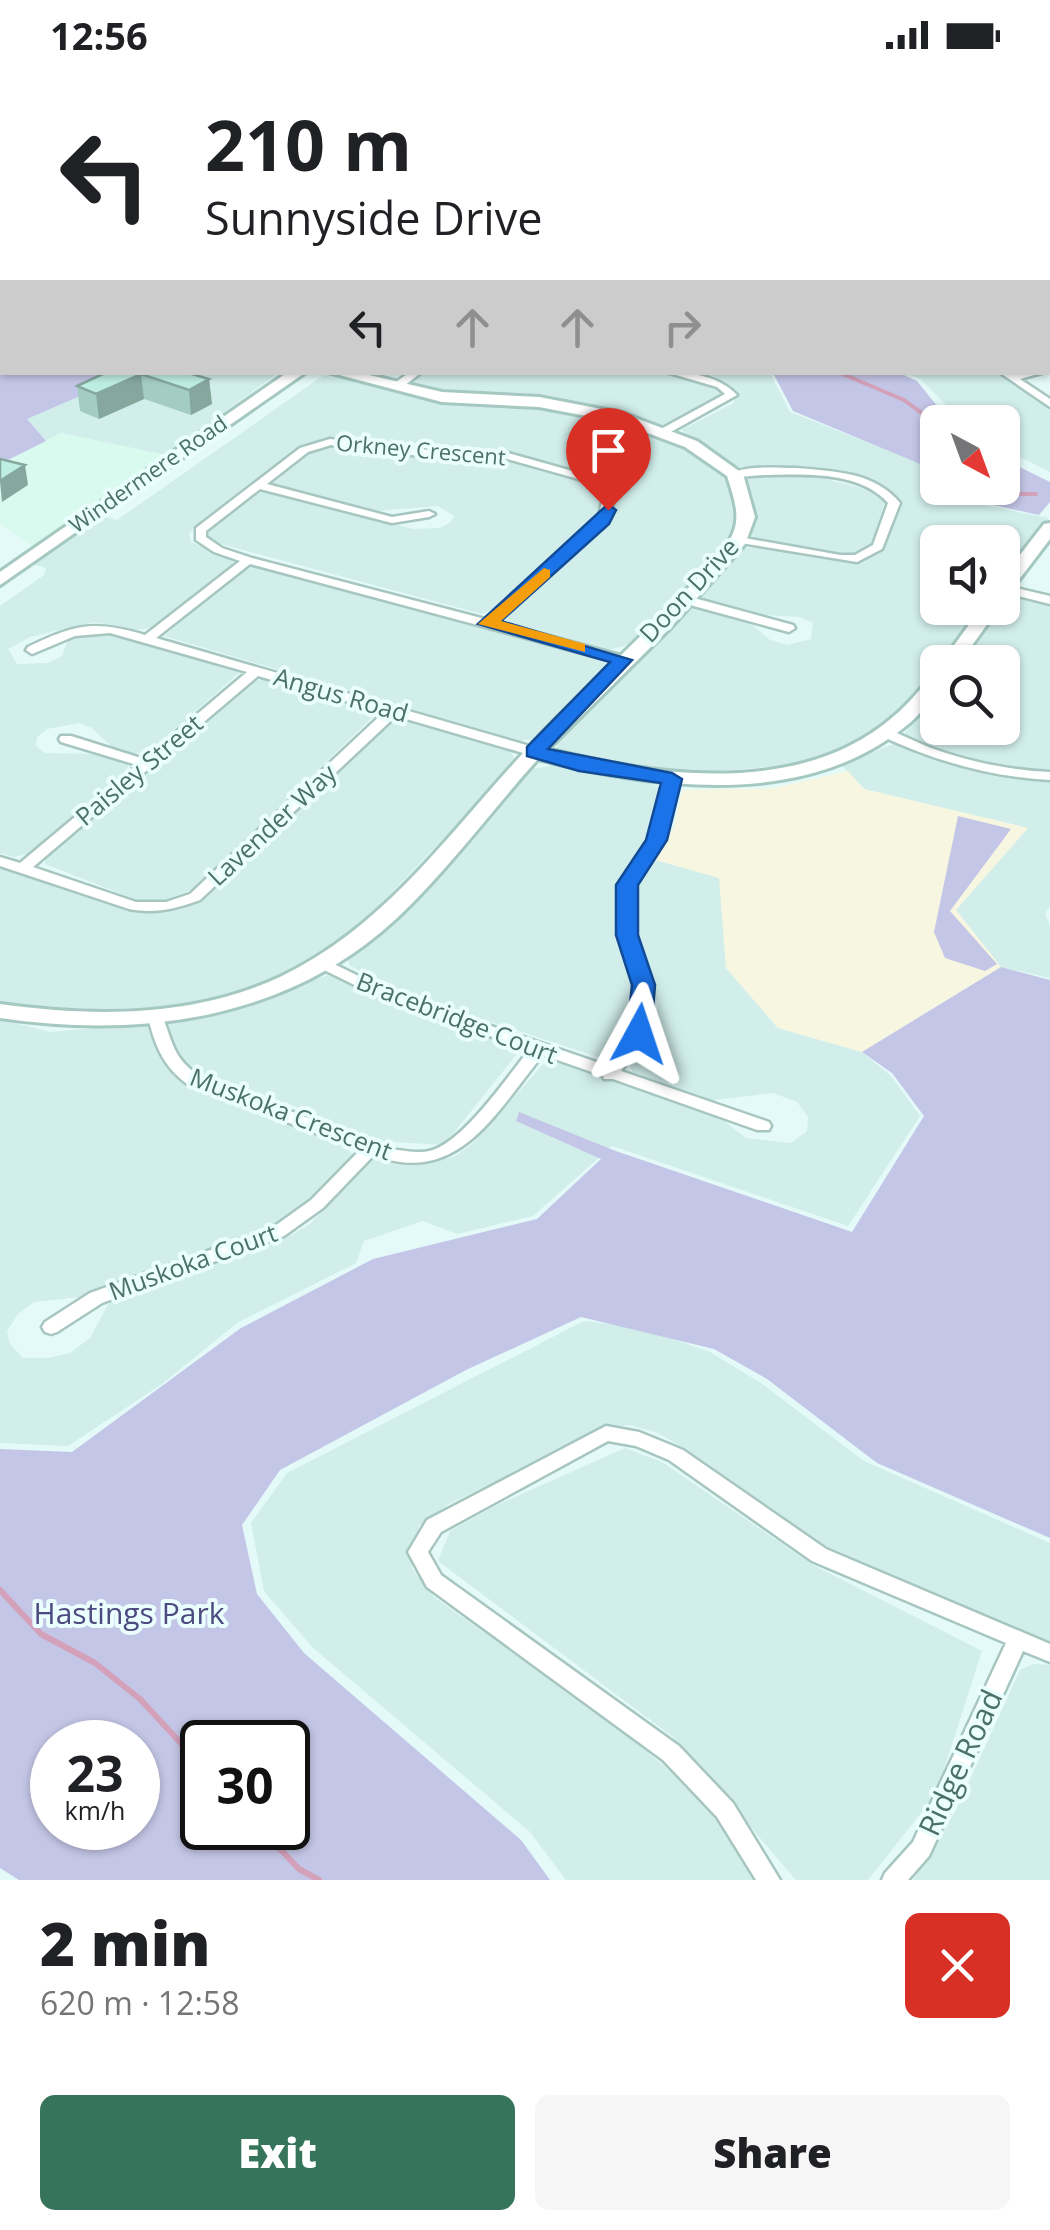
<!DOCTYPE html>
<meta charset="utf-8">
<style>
:root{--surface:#fff;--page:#f6f6f6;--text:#202124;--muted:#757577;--accent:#36755c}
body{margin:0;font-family:"Open Sans",sans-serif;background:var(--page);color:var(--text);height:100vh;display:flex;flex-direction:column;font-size:38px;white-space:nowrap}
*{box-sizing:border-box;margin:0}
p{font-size:32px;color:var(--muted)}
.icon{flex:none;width:55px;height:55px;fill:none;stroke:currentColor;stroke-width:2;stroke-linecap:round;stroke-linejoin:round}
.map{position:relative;height:1810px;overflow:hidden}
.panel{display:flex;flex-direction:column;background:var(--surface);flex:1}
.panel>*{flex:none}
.guide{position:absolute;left:0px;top:0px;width:1050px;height:305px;box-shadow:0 2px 8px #0004;background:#fff;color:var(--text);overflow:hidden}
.needle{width:65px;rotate:139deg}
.controls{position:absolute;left:920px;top:335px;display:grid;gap:20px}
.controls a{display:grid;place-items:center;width:100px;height:100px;border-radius:15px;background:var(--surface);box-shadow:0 2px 8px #0004;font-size:50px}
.speed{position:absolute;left:30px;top:1650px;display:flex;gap:20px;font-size:50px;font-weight:700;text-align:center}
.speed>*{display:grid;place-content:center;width:130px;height:130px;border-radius:50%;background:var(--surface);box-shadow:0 2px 8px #0004;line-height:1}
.speed small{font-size:25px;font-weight:400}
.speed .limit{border:5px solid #111;border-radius:15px;background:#fff;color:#111}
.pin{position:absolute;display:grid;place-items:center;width:85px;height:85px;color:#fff;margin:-102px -42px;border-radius:50% 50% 50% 0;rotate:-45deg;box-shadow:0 0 10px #0007}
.pin .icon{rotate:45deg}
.me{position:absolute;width:110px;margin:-55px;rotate:5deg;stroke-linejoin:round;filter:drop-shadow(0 0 8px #0008)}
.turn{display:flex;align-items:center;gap:35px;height:210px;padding:0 40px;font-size:45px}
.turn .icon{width:130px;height:130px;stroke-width:2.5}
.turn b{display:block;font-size:70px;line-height:85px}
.lanes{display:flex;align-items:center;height:95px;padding:0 40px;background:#0003;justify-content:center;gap:50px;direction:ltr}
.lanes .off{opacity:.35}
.round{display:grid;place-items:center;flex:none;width:105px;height:105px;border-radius:15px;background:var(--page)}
.headline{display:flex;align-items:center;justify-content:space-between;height:170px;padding:0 40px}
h1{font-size:60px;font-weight:800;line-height:75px}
.button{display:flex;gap:20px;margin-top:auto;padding:20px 40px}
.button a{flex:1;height:115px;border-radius:15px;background:var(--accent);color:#fff;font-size:40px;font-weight:800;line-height:115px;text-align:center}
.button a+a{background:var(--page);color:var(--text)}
.status{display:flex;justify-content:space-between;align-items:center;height:70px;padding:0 50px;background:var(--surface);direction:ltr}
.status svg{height:28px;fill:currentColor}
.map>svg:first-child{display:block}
.residential{fill:#d1eeeb}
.commercial{fill:#d9faee}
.education{fill:#f7f6e1}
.green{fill:#c4c6e7;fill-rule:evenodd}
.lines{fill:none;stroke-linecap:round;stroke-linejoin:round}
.stream-far1{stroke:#d3a1ba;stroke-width:4}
.stream{stroke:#d3a1ba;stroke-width:6}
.street-casing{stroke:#a6c6bf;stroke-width:5}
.secondary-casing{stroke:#a5c9c1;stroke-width:6}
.street{fill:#fff;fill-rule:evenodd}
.secondary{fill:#fff;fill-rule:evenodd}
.wall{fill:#a3cdc2}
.shaded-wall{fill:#85a79e}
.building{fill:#beeee2;stroke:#85a79e;stroke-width:2.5}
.route{fill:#1a73e8;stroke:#114b97;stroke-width:2.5}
.slow{fill:#f59e0b}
.labels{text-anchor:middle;stroke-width:8;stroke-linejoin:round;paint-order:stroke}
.far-street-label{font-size:22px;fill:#4c7166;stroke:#eafefd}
.street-label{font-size:25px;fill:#4c7166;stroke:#eafefd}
.near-park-label{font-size:30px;fill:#4d4a81;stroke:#eafefd}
.near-street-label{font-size:30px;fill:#4c7166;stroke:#eafefd}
</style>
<div class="status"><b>12:56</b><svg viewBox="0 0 49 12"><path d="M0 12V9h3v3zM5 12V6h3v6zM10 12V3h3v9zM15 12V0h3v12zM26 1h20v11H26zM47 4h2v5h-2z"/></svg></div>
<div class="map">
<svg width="1050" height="1810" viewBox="0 0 1050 1810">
<rect width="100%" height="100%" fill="#e4faf9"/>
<path class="residential" d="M423,302H655L718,317L725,323L722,329L676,352L660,355L627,346L443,323L410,315Z
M118,303H278L165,385L61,363L46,371L26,349L110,313Z
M682,303H770L790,342L921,393L937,404L938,418H955L969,432L1049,448L1003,507L1002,472H938V538H980L891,651L828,684L782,696L676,704L626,699L563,684L557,678V672L679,541L689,537L748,551L770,570L787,575L811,569L813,553L800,547L760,545L695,527L743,478L764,477L845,492L875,486L899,435L887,419L839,404L793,396L733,397L681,360L734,333L735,319Z
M907,303H996L1019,316L1050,339V402L1003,379L1002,352H963L920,309Z
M324,305L433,329L533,335L616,351L675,369L723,402L734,418L741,446L725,479L629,575L607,580L512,555L502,546L609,449L617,427L610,417L577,399L494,382L393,377L347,368L304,375L197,454L189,464L191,472L234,490L232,495L154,557L137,560L94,552L30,567L8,579L17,594L48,593L62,586L68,570L76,565L108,562L239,603L150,681L132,684L114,679L92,658L79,653L47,659L37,667L36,676L45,683L98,684L128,694L127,701L32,783L14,787L0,783V536L44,505L46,498L31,494L100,445L117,450Z
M333,373L391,383L503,390L575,406L599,422L601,431L597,444L492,540L482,544L209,471L205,465L209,459L253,425L268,420L413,459L440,458L450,453L454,446L438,436L378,441L272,414L312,380Z
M800,403L878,422L885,432L870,478L845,486L756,469L750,462L753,426L745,411L754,405Z
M261,495L601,587L607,595L539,668L520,671L164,566L243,499Z
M1024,528L1050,534V701L1033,702L943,682L906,668L905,663L937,624L938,658H1002V592H961L1006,530Z
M267,608L371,638L375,645L193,819L163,831L142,832L45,794L46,787L248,613Z
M396,648L509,679L517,692L348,868L317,890L246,921L160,939L100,943L0,933V796L139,843H159L192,833L207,825Z
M894,674L933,688L1038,712L1050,710V836L1045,844L1050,855V908L1001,897L956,840L1027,758L864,719L840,694Z
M556,695L651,714L660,717L663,724L656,750L630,794L615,835L617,860L639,926L637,944L630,963L613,985L601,988L399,922L349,895V889L377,867L531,699Z
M652,789L720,808L726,898L778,958L862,982L891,1006L920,1046L848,1156L612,1076L533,1146L457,1164L423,1151L364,1171L356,1193L237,1253L162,1314L68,1376L0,1373V949L50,962L178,950L241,937L328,905L520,980L444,1075L374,1071L285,1032L275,1046L345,1074L353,1086L298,1145L270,1161L81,1227L34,1232L18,1244L7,1261L10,1274L23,1288H48L70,1283L90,1268L109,1233L133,1220L286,1168L310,1154L370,1091L378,1088L413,1096L454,1087L471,1075L546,991H557L723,1050L746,1068L791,1073L807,1061L808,1047L797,1032L773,1023L706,1031L633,1003L630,996L653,959L658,936L633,843L637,817Z
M584,1251L638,1257L710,1282L761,1313L864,1391L1050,1473V1573L824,1475L692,1383L658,1363L629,1355L599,1360L449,1434L419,1456L412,1475V1499L434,1527L621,1660L669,1700L726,1760L758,1810H566L530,1762L312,1577L264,1521L251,1453L287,1403Z
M625,1378L662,1392L813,1495L982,1581L936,1724L868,1810H796L673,1667L438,1491L450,1461L495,1436Z
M1033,1594L1050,1595V1810H913L956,1740L1020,1600Z"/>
<path class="commercial" d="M61,363L165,385L34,477L0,454V394Z"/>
<path class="education" d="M848,701L864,719L1028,758L956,840L1001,897L862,982L778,958L726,898L719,808L652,789L674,757L682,720L773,718Z"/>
<path class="green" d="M0,303H118L110,313L27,349L46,371L0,394Z
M773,303H899L917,311L950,352H938L937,401L793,341Z
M1003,389L1050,412V432L1039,445L975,431L959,418H1002Z
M958,746L1011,759L950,841L997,894L985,901L945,888L934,862Z
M1001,897L1050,910V1468L877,1393L767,1309L714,1279L581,1247L466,1300L280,1400L242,1455L257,1524L304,1583L521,1770L550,1810H19L0,1798V1379L72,1382L241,1258L373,1189L537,1149L601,1089L516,1051L519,1042L613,1080L852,1162L924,1046L892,1003L862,982ZM52,1672H138V1758H52ZM202,1672H288V1758H202Z"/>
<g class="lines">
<path class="stream-far1" d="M838,302L904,330L938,355
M1000,418L1010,424H1036"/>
<path class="stream" d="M0,1520L41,1564L95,1593L140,1629L202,1696
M260,1758L299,1799L319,1810"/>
<defs>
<path id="street" d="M888,0H909L912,2H894Z
M1048,22H1050V26H1048Z
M410,302H422L400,319H392V315Z
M666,302C691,302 719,306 737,325L669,363H661V359L725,324L717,317Z
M999,302H1045L1020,309L1050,329V337Z
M330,369L410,379L508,383L601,409L615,428L607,452L496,552L627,587V593H619L250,494L156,568L540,679L542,682L540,685H530L396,646L200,830C176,839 154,844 129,839L0,796V787L20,793L137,695L61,672L59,669L61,666H71L144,689L247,602L110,563L75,566L32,584L26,580L28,577C76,554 94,550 145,565L240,491L214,482L196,470V458L300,378ZM331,375L410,385L507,389L593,413L603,428L598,449L485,549L252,488L222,478L206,467V461L260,419L392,453L429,447L435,444L429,441L392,447L267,414L308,382ZM258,606L384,642L190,824L166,832H136L33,797Z
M796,398C833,401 875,402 900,433L882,479L857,492L735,472L733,470L739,467L840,485H855L873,475L888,433C861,402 807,404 768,405C755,405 740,409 730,404C748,395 775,398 796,398Z
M1003,515L1050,526V534L1002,522Z
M683,525L793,555L795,558L789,562L679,532L677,529Z
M886,659C901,664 916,672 931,678C970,692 1009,700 1050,702V710C991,707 935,691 881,666L880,663Z
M672,705L679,709L663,770L634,815V865L652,915L653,941L647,964L621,1001L769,1052L771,1056L769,1060H757L613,1009H604L603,1006L543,985C497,1040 459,1118 374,1085L323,1138L284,1166L102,1233L57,1262L51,1264L45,1262L42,1257L45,1252L90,1223L272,1158L311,1130L360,1080L187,1014C163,996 154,974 148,946L151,943H161C173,971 171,986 199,1006L389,1079C402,1080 417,1084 429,1081C462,1074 508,1006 529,980L379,927L318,897L316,894L318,891H328L389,921L608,996L631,964L637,941L636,915L620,865V815L649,770L665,709Z
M606,1356L639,1362L683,1380L826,1479L1050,1574V1592L1023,1581L929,1786L908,1810H882L885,1803L913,1772L1006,1573L812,1491L669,1390L636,1376L608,1371L441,1462L428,1482L441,1505L679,1676L733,1733L780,1810H756L717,1747L663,1690L427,1517L408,1482L427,1450Z"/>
<path id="secondary" d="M1050,56V64L1048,63V57Z
M0,107H2V115H0Z
M288,302H306L0,515V502Z
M328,302H356L442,322L539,327L622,343L697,371L743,404L755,447L745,474L672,556L548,679C657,707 802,727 894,646C908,635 919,620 931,607L938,605V623C927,634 918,647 906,656C804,739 656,719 538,689C491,741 449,799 397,848C289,949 142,969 0,948V934C94,947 194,948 282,906C396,851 463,742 550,655C591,614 633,574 674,533C692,513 714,493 729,471C743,449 734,429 727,406L685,377L618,352L539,337L442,332Z
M1050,453V469L1008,524L1002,525V508L1044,454Z
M981,538H999L960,592H942Z"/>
</defs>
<use href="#street" class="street-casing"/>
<use href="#secondary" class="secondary-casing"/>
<use href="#street" class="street"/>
<use href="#secondary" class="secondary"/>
</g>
<path class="wall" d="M107,302H185L209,309L212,334L191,345L144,329L99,349L80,341L77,316Z"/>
<path class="shaded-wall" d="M141,304L144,329L99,349L96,324Z
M209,309L212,334L191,345L189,320Z
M25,395L28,415L2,432L0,411Z"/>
<path class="building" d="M107,302H185L209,309L189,320L141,304L96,324L77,316Z
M0,389L25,395L0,411Z"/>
<path class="route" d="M608,434L616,440L609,454L501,551L632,590L548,679L672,703L682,709L667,770L638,815V865L655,915L651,964L639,971L627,964L632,915L616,865V815L646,770L661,713L579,701L527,686V677L610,592L478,554Z"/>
<path class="slow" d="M544,498L550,500V507L501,551L585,574V582L478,554Z"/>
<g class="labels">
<g class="far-street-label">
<text transform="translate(421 380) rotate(5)" y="8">Orkney Crescent</text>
<text transform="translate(148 404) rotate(-35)" y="8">Windermere Road</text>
</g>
<g class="street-label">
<text transform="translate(689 520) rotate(-47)" y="9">Doon Drive</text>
<text transform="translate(341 625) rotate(16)" y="9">Angus Road</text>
<text transform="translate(139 700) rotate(-40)" y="9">Paisley Street</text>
<text transform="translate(272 755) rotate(-43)" y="9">Lavender Way</text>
<text transform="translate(457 948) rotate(21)" y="9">Bracebridge Court</text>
<text transform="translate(291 1044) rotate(21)" y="9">Muskoka Crescent</text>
<text transform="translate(193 1192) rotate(-20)" y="9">Muskoka Court</text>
</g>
<g class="near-park-label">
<text x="129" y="1554">Hastings Park</text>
</g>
<g class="near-street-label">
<text transform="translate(961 1693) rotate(-65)" y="10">Ridge Road</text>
</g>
</g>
</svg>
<div class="controls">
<a><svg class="needle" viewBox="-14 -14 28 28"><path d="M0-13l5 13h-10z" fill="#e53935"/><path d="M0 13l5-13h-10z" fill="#757577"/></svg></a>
<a><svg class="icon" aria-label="sound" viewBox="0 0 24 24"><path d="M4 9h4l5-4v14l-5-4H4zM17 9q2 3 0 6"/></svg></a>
<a><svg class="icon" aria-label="search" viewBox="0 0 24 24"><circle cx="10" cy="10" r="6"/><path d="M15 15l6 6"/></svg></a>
</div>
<div class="speed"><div>23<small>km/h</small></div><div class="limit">30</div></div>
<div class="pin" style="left:608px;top:440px;background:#d93025"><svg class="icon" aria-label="arrive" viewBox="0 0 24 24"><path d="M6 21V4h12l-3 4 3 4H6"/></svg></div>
<svg class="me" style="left:639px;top:964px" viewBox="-20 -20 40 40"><path d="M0-17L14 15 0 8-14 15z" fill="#1a73e8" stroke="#fff" stroke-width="4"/></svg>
<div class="guide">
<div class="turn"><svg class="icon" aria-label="left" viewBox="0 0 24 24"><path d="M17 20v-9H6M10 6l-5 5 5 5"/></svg><div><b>210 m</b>Sunnyside Drive</div></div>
<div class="lanes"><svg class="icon" aria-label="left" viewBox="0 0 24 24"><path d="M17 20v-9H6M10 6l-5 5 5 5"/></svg><svg class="icon off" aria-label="ahead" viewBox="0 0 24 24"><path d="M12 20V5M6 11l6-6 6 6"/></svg><svg class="icon off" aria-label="ahead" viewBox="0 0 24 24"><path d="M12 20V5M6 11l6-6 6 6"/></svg><svg class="icon off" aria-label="right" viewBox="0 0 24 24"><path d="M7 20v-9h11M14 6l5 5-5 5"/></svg></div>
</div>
</div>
<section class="panel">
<div class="headline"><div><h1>2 min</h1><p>620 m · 12:58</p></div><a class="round" style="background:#d93025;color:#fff"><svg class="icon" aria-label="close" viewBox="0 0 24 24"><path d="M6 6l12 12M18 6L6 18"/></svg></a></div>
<div class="button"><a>Exit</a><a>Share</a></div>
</section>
